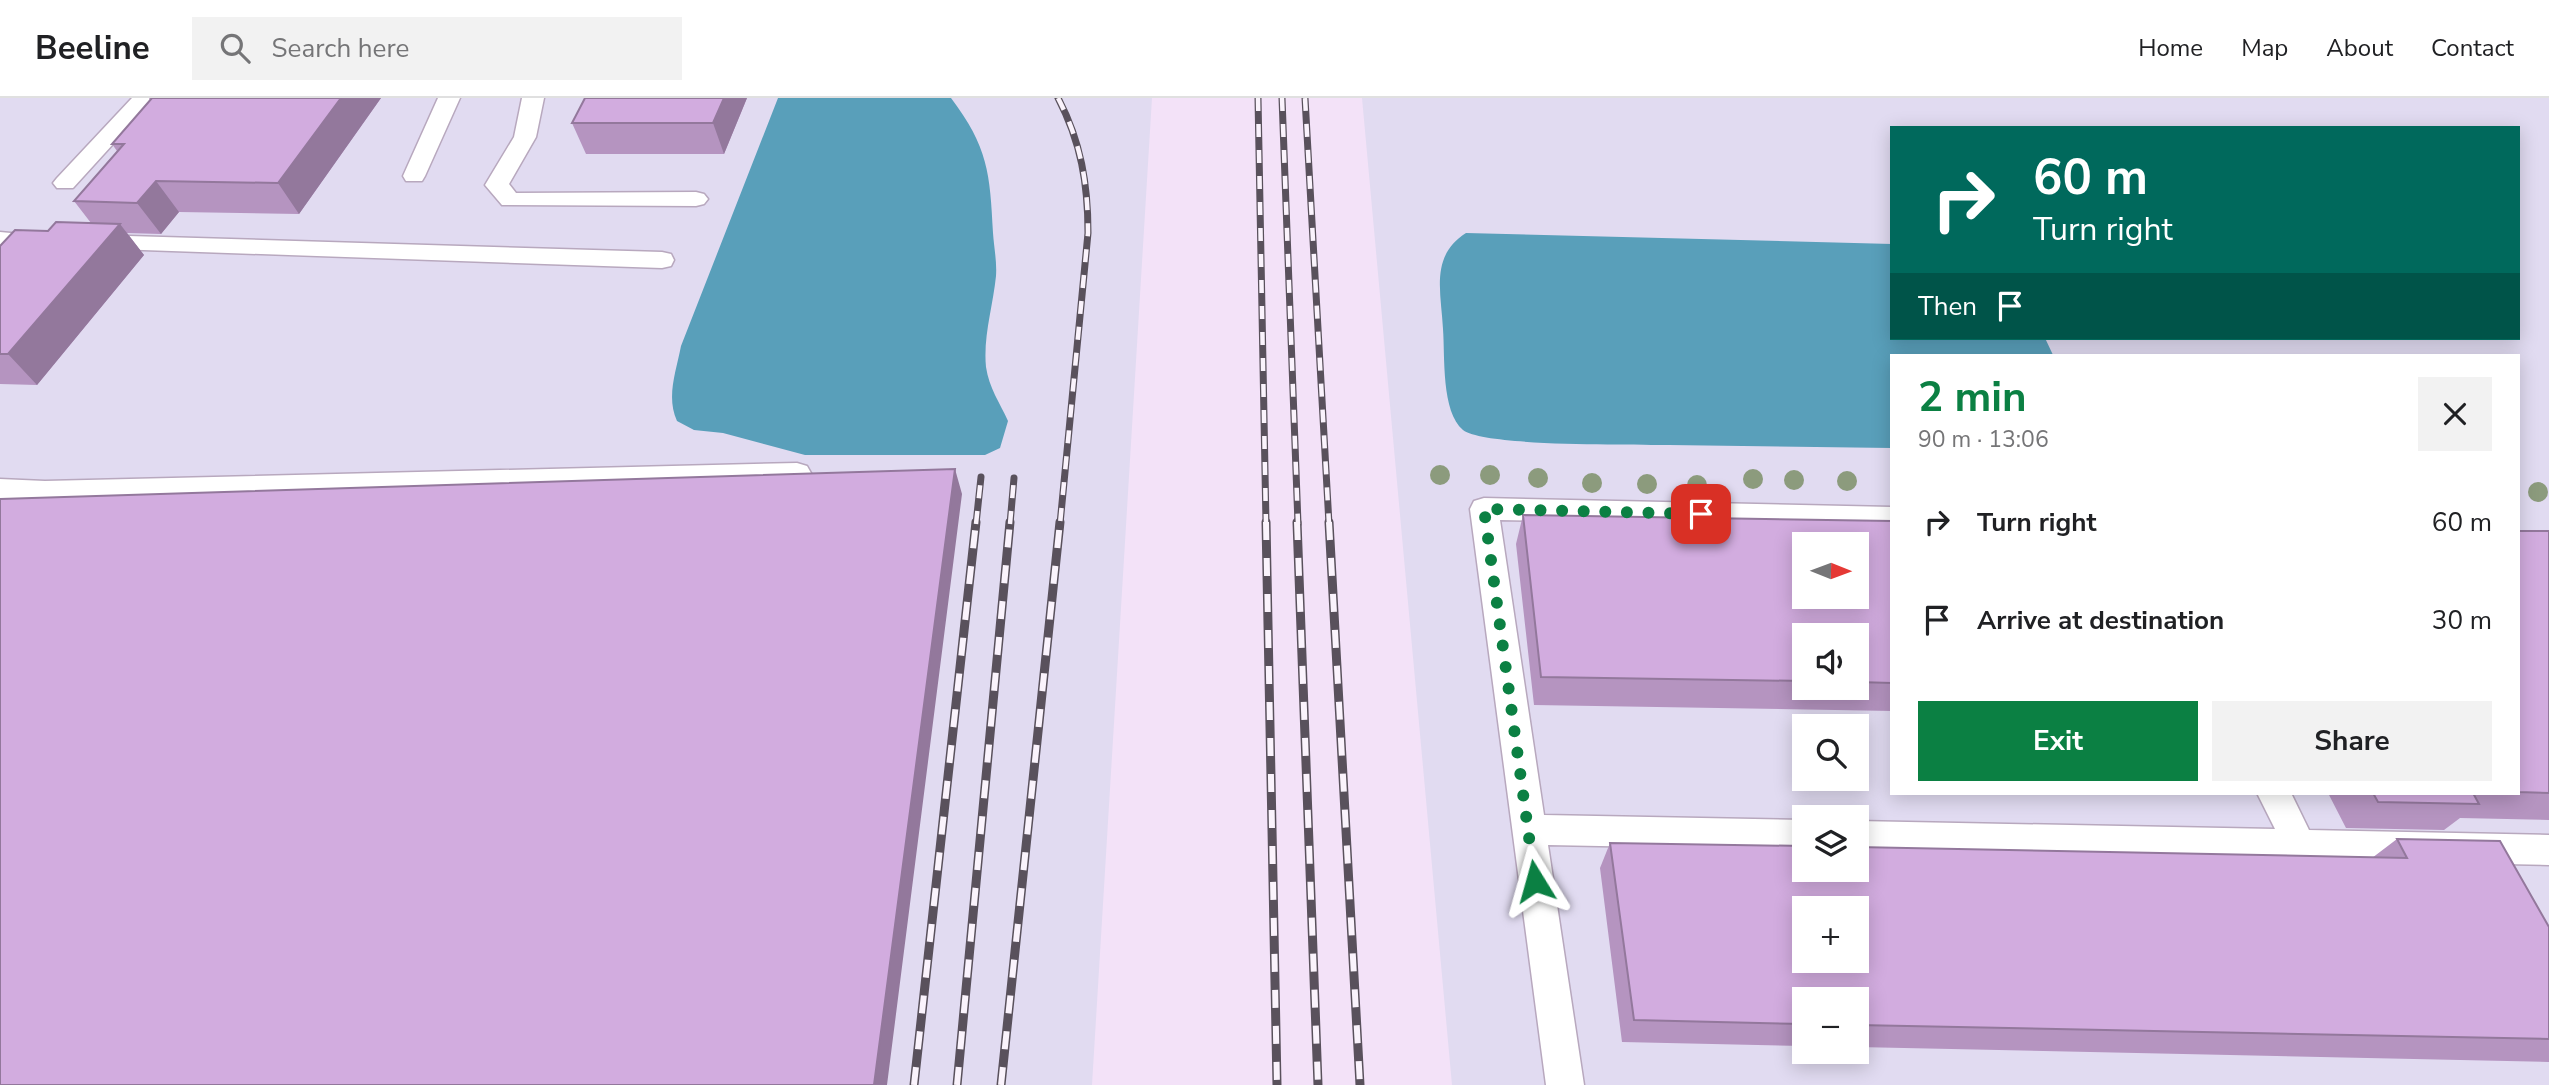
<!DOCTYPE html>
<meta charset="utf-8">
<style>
:root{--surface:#fff;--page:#f2f2f2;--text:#202124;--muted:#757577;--line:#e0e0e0;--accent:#0b8043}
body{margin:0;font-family:"Nunito Sans",sans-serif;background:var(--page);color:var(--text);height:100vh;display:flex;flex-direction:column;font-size:26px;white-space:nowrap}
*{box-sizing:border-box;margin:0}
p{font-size:23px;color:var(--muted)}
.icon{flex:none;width:38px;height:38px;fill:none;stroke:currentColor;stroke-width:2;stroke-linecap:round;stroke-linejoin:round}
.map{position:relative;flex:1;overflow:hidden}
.drawer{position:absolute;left:1890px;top:256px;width:630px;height:441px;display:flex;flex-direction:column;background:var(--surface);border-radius:0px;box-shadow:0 4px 18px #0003}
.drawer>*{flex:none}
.hud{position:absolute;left:1890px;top:28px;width:630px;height:214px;border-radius:0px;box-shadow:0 4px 18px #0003;background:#00695c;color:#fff;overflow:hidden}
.needle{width:46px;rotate:91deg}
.controls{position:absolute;left:1792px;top:434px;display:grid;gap:14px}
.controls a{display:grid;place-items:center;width:77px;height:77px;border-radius:0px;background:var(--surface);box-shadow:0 4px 18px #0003;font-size:35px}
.pin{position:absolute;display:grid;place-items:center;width:60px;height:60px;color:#fff;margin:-30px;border-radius:14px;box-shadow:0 4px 10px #0006}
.me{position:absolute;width:77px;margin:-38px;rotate:352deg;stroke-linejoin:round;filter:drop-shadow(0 0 5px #0008)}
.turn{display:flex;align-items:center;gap:24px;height:147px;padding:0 28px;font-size:32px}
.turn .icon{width:91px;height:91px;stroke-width:2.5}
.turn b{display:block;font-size:49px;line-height:60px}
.then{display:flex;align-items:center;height:66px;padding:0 28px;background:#0003;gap:14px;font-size:26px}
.round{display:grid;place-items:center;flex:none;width:74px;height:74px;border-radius:0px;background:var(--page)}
.headline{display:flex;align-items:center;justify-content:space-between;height:119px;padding:0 28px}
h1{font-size:42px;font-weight:700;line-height:52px;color:var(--accent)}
.action{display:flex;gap:14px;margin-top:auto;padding:14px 28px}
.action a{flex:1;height:80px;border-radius:0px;background:var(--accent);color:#fff;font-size:28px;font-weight:700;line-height:80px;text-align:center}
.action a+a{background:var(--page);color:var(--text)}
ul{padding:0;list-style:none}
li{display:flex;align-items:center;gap:21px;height:98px;padding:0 28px}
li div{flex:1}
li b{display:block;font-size:26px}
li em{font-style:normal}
header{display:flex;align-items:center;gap:42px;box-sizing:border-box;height:98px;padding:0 35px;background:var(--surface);border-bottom:2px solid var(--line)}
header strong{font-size:33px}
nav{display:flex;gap:38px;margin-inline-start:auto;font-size:24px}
.search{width:490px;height:63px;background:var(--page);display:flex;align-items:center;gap:18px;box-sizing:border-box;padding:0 24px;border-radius:0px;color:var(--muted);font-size:26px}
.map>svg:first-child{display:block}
.industrial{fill:#e1dbf1;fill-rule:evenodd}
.water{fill:#599fba}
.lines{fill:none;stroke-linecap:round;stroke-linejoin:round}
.lane-casing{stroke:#b8a8be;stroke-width:3}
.lane{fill:#fff;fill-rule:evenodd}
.rail-far1-casing{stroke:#59515c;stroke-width:7}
.rail-casing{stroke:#59515c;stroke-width:9}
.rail-far1{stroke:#faf3fc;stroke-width:4.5;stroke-dasharray:13;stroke-linecap:butt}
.rail{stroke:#faf3fc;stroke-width:6;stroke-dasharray:18;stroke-linecap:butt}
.tree{fill:#8c9b7d}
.wall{fill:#b594c0;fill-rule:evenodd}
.shaded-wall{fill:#93789c}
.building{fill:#d2acdf;stroke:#93789c;stroke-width:2;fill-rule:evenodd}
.route{stroke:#0b8043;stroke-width:12;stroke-dasharray:0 21.6}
</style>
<header>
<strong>Beeline</strong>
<div class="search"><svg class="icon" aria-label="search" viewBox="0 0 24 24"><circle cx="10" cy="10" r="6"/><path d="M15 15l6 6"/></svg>Search here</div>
<nav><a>Home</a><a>Map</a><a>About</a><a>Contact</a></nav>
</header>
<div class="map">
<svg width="2549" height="987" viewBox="0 0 2549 987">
<rect width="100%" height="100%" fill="#f3e2f8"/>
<path class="industrial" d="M0,0H1152L1092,987H0Z
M1362,0H2549V987H1452ZM1892,30H2518V240H1892ZM1892,257H2518V695H1892ZM1804,446H1857V499H1804ZM1804,537H1857V590H1804ZM1804,628H1857V681H1804ZM1804,719H1857V772H1804ZM1804,810H1857V863H1804ZM1804,901H1857V954H1804Z"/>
<path class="water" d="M778,0H951C988,49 990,75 993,135C994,149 997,164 996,178C993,208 983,239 986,269C989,290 1000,305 1008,323L1000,350L985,357H805L723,335L694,332L677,323C666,299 676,274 681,248Z
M1466,135L1892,146V240H2045L2053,257H1892V350C1817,349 1743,348 1669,347C1633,346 1486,349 1463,332C1441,314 1445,258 1443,231C1441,193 1430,158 1466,135Z"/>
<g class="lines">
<defs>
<path id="lane" d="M132,0H155L73,90H57L53,85L57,80Z
M438,0H460L425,78L422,83H406L403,78Z
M522,0H544L536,39L509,86L516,95L696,94L704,96L708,101L704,106L696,108L502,107L485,87L514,39Z
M0,134L54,139L58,144L54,149L46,152L0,150Z
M95,137L662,154L671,156L674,162L671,168L662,170L87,150L83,145L87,140Z
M797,365L807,368L811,375L807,382L797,385L45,403L0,401V381L45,383Z
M1484,400L1892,409V431L1500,422L1544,717L1804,722V752L1548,747L1584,987H1546L1470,411L1474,403Z
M2257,695H2291L2309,732L2549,737V767L1857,753V723L2275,731Z"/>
</defs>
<use href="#lane" class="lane-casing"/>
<use href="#lane" class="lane"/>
<defs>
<path id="rail-far1" d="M1058,0C1081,44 1088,86 1088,135L1060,426
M1258,0L1266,426
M1282,0L1298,426
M1305,0L1329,426
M976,426L981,379
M1010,426L1014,380"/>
<path id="rail" d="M1266,424L1277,987
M1297,424L1318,987
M1329,424L1360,987
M914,987L976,424
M957,987L1010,424
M1001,987L1060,424"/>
</defs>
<use href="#rail-far1" class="rail-far1-casing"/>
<use href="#rail" class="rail-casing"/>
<use href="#rail-far1" class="rail-far1"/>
<use href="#rail" class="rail"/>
</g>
<g class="tree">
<circle cx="1440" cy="377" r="10"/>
<circle cx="1490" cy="377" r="10"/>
<circle cx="1538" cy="380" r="10"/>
<circle cx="1753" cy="381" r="10"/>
<circle cx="1794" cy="382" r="10"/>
<circle cx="1847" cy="383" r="10"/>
<circle cx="1592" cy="385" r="10"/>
<circle cx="1647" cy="386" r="10"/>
<circle cx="1697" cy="387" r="10"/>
<circle cx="2538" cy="394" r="10"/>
</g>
<path class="wall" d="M149,0H381L299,116L179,114L161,136L127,135L144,157L37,287L0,286V148L48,133L91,125L74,103L117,53L112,46L150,2Z
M747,0L724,56H586L572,25Z
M1523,417L1892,423V613L1534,607L1516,446ZM1804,537H1857V590H1804Z
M2518,433H2549V722L2460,720L2444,732L2346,730L2328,695H2518Z
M2397,741L2549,829V964L1857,949V901H1804V948L1622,944L1600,770L1610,745L2372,760Z"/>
<path class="shaded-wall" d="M341,0H381L299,116L278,85Z
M724,0H747L724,56L713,25Z
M156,83L179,114L161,136L137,105Z
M120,126L144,157L37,287L8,256Z
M955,371L962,396L887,987H874Z"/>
<path class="building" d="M152,0H341L278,85L156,83L137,105L74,103L124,46H112Z
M585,0H724L713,25H572Z
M56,124L120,126L8,256H0V148L15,132L48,133Z
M955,371L874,987H0V401Z
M1523,417L1892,423V585L1857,584V537H1804V583L1541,579ZM1804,446H1857V499H1804Z
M2518,433H2549V695L2518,694Z
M2373,695H2473L2479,706L2378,704Z
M2397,741L2500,743L2549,829V941L1857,927V901H1804V926L1634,922L1610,745L1804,748V772H1857V749L2407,760ZM1804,810H1857V863H1804Z"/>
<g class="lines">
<path class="route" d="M1535,783L1484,411L1701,416"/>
</g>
</svg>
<div class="controls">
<a><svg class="needle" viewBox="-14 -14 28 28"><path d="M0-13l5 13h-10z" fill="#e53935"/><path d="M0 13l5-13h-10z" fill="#757577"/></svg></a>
<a><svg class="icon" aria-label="sound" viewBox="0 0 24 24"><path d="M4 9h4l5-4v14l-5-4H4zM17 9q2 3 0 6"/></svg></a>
<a><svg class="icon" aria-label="search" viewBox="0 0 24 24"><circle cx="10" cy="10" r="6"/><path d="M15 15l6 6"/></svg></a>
<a><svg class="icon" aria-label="layers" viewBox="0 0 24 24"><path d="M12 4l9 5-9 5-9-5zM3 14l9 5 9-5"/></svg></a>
<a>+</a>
<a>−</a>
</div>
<div class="pin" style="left:1701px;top:416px;background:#d93025"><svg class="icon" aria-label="arrive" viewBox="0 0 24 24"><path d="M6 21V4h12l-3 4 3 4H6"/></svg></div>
<svg class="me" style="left:1535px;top:783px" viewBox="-20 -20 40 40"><path d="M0-17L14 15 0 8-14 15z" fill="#0b8043" stroke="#fff" stroke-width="4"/></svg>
<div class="hud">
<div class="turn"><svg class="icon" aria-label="right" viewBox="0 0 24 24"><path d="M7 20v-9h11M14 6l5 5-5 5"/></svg><div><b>60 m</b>Turn right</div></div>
<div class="then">Then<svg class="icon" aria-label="arrive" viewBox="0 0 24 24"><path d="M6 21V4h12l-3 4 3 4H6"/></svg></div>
</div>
<section class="drawer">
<div class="headline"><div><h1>2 min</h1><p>90 m · 13:06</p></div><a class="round"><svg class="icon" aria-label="close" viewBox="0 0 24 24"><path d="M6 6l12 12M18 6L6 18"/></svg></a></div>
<ul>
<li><svg class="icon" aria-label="right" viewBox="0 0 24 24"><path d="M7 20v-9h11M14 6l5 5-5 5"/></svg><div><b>Turn right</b></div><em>60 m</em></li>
<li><svg class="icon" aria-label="arrive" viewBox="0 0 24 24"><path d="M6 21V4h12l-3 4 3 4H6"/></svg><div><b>Arrive at destination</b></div><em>30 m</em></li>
</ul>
<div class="action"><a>Exit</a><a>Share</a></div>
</section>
</div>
